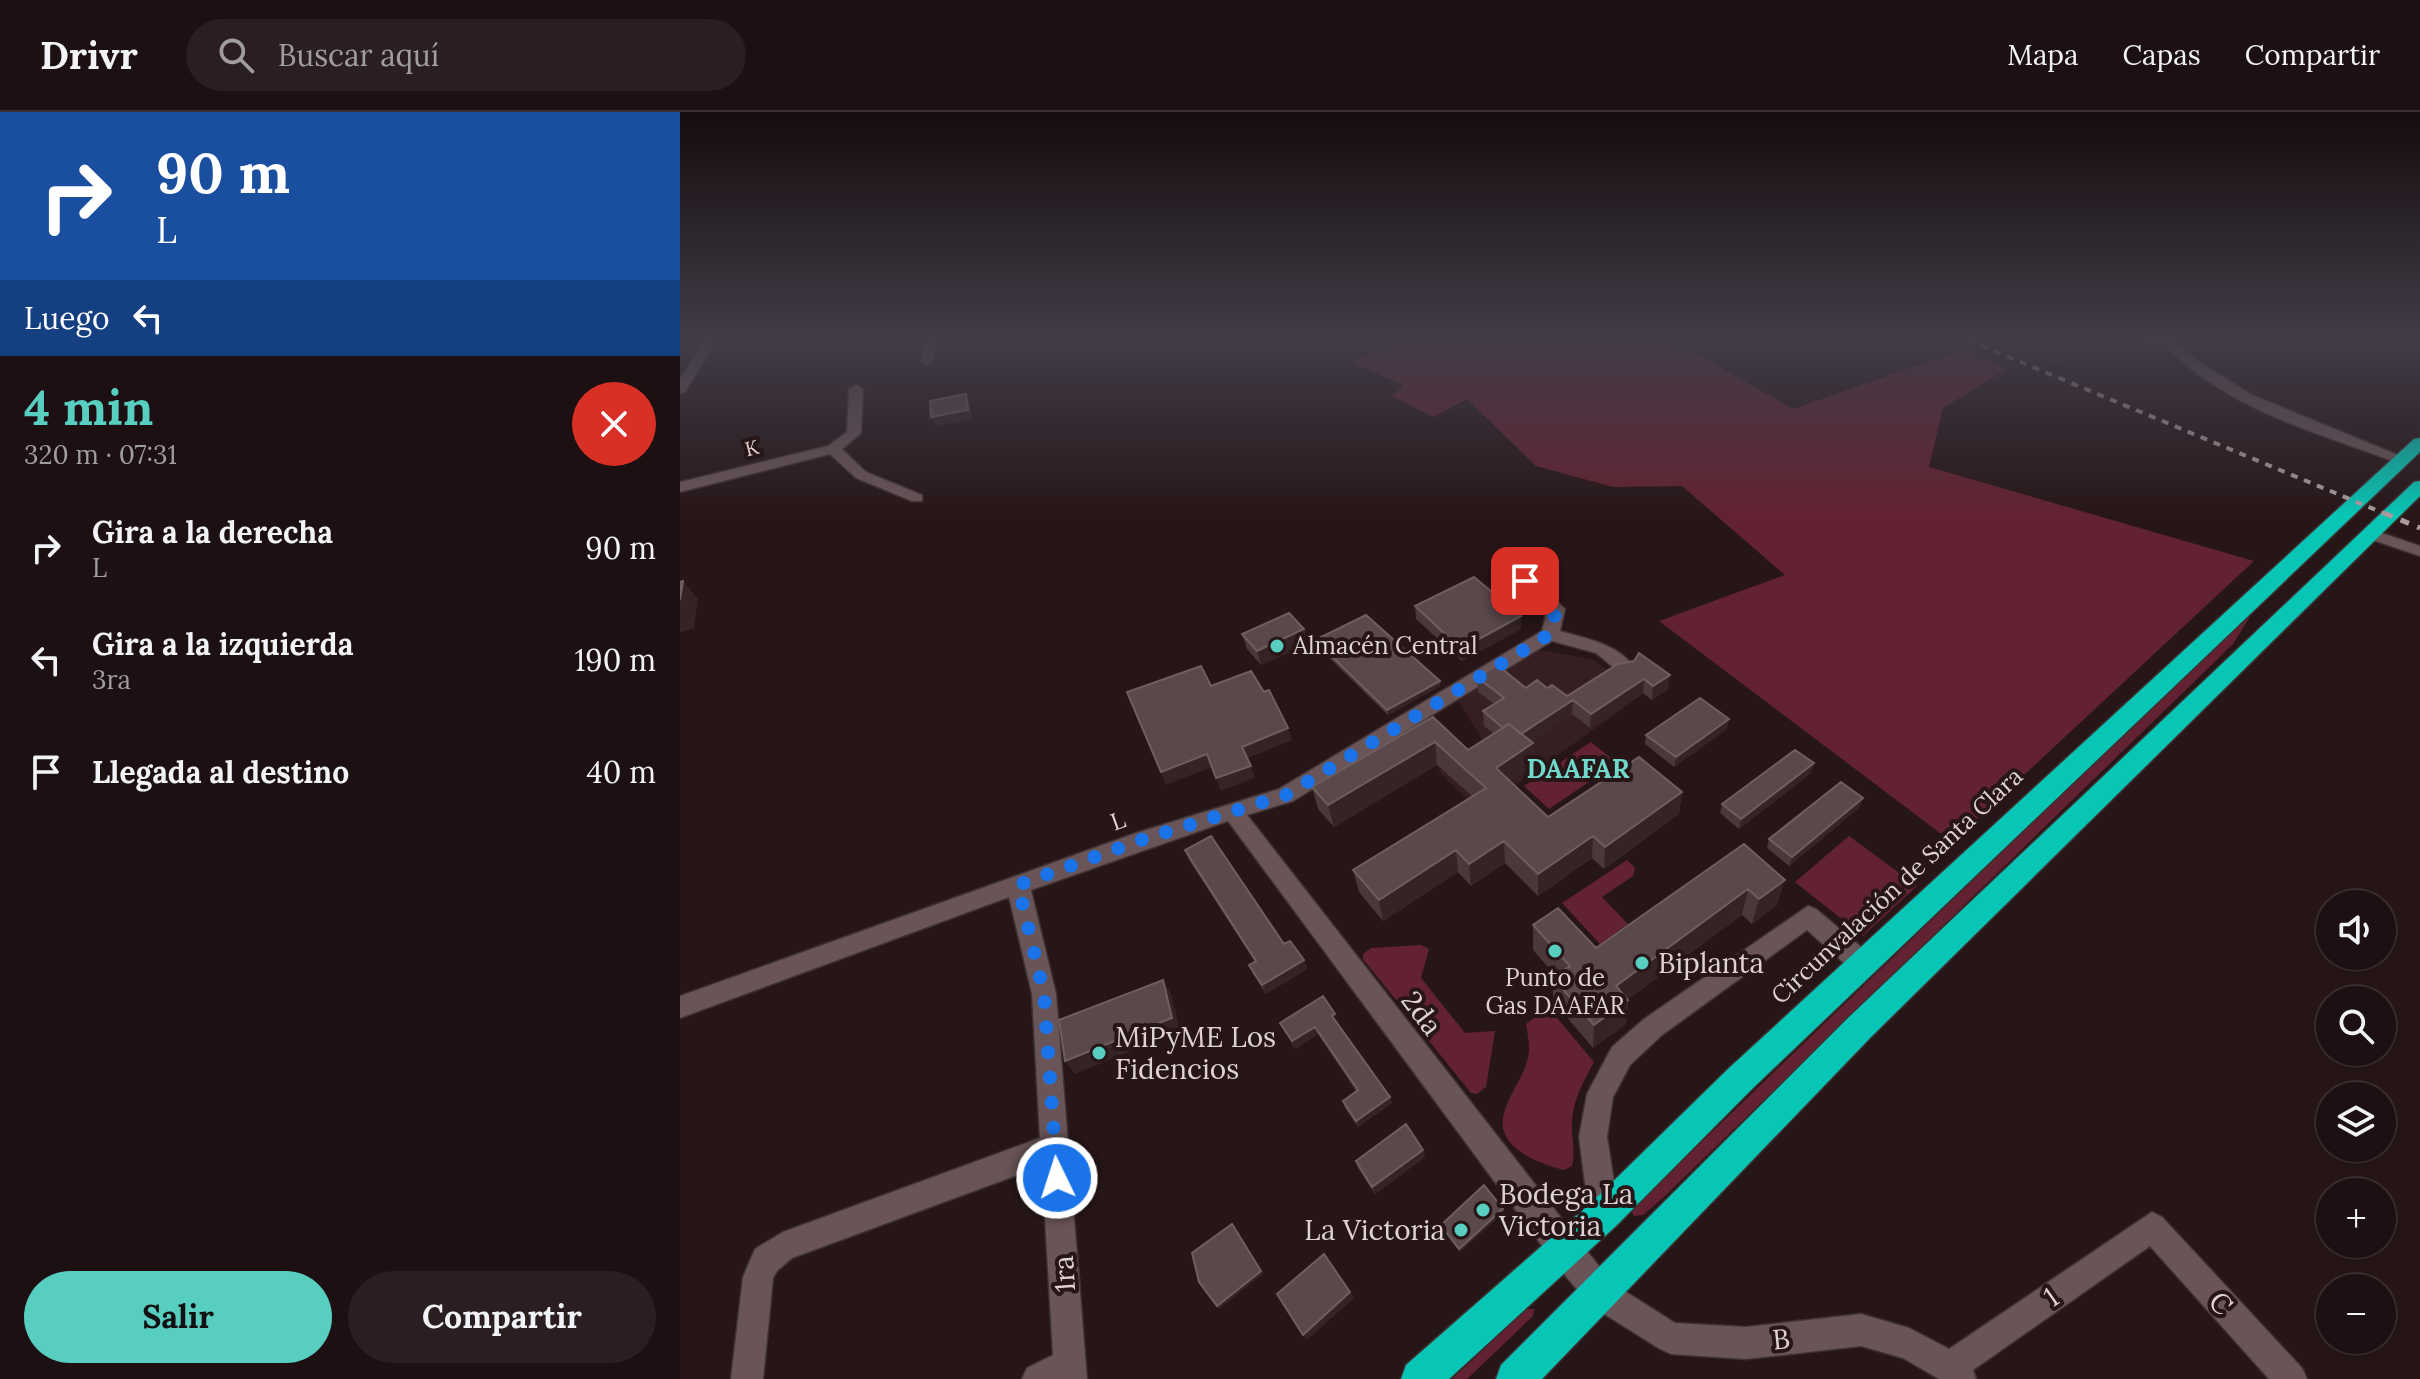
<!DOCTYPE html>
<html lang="es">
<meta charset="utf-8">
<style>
:root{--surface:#1d1012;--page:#2a1e20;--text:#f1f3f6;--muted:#a09d9f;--line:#3b3032;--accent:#58cec0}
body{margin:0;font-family:Lora,serif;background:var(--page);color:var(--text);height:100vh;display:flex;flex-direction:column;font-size:30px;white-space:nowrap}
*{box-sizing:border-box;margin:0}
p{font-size:26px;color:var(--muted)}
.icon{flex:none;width:44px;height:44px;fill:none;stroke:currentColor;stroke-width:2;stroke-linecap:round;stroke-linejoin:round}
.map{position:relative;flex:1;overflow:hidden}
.details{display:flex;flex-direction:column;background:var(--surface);width:680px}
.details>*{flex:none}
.guide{background:#1a4fa0;color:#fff;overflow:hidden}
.buttons{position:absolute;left:1636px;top:778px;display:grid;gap:16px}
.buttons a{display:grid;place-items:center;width:80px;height:80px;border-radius:50%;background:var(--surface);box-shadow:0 4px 12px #0003,0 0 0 2px var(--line);font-size:40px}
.pin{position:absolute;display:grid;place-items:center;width:68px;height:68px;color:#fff;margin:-34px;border-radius:16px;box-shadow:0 4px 12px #0006}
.me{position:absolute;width:88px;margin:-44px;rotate:356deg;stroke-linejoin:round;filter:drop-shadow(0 0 6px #0008)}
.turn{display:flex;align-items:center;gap:28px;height:168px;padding:0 24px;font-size:36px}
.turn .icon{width:104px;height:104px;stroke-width:2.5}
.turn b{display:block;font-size:56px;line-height:68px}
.then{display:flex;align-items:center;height:76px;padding:0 24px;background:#0003;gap:16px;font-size:30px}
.round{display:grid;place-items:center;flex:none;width:84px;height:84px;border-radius:42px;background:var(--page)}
.head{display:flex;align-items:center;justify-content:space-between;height:136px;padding:0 24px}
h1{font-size:48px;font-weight:700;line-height:60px;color:var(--accent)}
.cta{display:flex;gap:16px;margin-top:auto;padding:16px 24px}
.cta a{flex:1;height:92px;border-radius:48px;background:var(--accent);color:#111;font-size:32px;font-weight:700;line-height:92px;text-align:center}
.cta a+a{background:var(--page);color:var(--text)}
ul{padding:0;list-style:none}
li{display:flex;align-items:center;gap:24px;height:112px;padding:0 24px}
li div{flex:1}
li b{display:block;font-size:30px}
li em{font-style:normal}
header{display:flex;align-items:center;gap:48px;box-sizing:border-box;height:112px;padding:0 40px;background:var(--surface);border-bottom:2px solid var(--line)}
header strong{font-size:38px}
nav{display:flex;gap:44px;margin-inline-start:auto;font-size:28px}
.search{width:560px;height:72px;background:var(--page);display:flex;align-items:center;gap:20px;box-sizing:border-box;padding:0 28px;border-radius:44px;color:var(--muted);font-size:30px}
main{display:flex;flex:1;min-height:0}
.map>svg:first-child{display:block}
.built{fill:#361f23}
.green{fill:#632231}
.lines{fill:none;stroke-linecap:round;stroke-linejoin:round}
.street-casing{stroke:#3d3132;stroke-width:3}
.secondary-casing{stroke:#3d3132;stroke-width:3}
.highway-casing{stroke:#3d3132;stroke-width:3}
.street{fill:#695457;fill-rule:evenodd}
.secondary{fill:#695457;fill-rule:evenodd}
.highway{fill:#08c6b6;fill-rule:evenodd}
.rail-far1{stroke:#aa9c9e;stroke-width:4;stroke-dasharray:7 7;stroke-linecap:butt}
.rail{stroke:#aa9c9e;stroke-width:5;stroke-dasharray:9 9;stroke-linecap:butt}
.wall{fill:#4a383b}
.shaded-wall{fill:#352326}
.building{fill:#5a484b;stroke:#6f5e60;stroke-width:2}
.route{stroke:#1a73e8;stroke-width:14;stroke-dasharray:0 25.2}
.poi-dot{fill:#58cec0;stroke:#271618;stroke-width:3}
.labels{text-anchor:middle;stroke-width:8;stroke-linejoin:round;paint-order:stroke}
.far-street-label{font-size:20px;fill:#dfd2d4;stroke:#271618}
.poi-label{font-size:24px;fill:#dfd2d4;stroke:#271618;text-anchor:start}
.street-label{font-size:24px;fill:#dfd2d4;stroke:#271618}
.neighbourhood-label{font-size:26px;font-weight:bold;fill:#70d9cc;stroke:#271618}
.near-poi-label{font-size:28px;fill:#dfd2d4;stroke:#271618;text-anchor:start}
.near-street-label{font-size:28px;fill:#dfd2d4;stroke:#271618}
</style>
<header>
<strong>Drivr</strong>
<div class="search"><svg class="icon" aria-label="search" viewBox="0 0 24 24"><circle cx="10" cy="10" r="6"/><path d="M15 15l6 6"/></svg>Buscar aquí</div>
<nav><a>Mapa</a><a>Capas</a><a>Compartir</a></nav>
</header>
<main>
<section class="details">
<div class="guide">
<div class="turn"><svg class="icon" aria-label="right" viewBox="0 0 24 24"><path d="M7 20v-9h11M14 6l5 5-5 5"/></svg><div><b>90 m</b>L</div></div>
<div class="then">Luego<svg class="icon" aria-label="left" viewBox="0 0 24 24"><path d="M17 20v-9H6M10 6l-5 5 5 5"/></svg></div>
</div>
<div class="head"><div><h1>4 min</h1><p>320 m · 07:31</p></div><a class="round" style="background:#d93025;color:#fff"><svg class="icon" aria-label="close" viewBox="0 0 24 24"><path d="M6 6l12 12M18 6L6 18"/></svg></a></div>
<ul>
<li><svg class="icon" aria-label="right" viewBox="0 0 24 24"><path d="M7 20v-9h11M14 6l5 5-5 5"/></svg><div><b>Gira a la derecha</b><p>L</p></div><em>90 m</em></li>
<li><svg class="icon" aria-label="left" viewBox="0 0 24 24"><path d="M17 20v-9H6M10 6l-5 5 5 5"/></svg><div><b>Gira a la izquierda</b><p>3ra</p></div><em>190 m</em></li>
<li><svg class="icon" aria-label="arrive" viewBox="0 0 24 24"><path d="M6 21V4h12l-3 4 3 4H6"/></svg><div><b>Llegada al destino</b></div><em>40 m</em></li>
</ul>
<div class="cta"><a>Salir</a><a>Compartir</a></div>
</section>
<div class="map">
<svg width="1740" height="1267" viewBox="0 0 1740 1267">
<rect width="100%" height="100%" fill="#271618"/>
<path class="built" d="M1315,228H1409L1411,230L1377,252Z
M860,538L912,547L962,583L799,699L758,659L803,629L776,585Z"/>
<path class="green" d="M721,228H976L1007,236L1113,297L1282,238L1327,257L1263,296L1249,355L1574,449L1272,730L979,509L1105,463L1002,374L933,375L856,354L787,287L753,305L712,284L723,273L671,250Z
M1576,495L1553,532L984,1085L963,1103L954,1104L952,1100L976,1074Z
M911,630L937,651L869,697L844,674Z
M1169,724L1237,774L1183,824L1115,770Z
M947,748L955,756L953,764L922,785L948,812L920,832L882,791Z
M741,833L749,837L741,866L785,921L815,919L806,975L797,982L791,981L683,847V842L691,836Z
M868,895L914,950C904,969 893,987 892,1010C891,1025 896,1039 892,1054L884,1058C857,1051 814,1035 824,1001C829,983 842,967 847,949C851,937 848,924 846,912Z
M847,1197H854L853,1204L787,1267H772Z"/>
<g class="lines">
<defs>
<path id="street" d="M246,228H258L252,249L246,253L240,249Z
M1481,228H1494L1516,248L1572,283L1730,348L1723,352L1718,351C1637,320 1540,296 1481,228Z
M176,273L183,277L181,321L162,337L186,360L242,383V389H232L176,366L150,342L0,380V370L148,334L167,320L169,277Z
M1690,417L1740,434V444L1684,425L1682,422Z
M845,464L851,465L885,497L880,519C907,527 937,531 955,556L953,560H939L916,541L872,529L613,689L567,703L932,1171L995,1211L1066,1215L1181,1202L1229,1216L1269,1237L1472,1100L1482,1105L1622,1256L1627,1267H1589L1470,1134L1293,1258L1296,1267H1259L1223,1246L1181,1234L1066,1247L991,1242L980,1237L910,1193L874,1150L548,709L351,778L376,882L407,1267H342L347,1256L373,1243L362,1054L112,1146L97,1159L93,1166L83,1267H51L63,1165L75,1137L103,1120L360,1026L352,882L329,785L0,906V884L456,721L599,677L862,519L867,498L837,469Z
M1128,794L1136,797L1192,844L1195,852L1192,860L1183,863L1174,860L1127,818L982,923L950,953L933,985L927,1025L939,1102L934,1112L924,1117L914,1112L909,1102L899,1025L907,982L932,935L964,907Z"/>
<path id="secondary" d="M25,228H37L5,280L0,281V267Z"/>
<path id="highway" d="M1740,326V340L1071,978L936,1114L769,1267H721L726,1253L912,1090L1049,956L1734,327Z
M1740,369V384L1191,925L862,1267H816L821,1253L1169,905L1734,370Z"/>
</defs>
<use href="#street" class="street-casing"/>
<use href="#secondary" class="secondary-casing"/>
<use href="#highway" class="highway-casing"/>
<use href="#street" class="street"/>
<use href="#secondary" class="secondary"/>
<use href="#highway" class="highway"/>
<path class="rail-far1" d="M1288,228L1708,403"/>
<path class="rail" d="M1704,401L1740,416"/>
</g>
<path class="wall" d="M1352,228H1385L1368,235Z
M1448,228H1484L1488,231L1484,240H1460Z
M735,494L841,504V517L782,549L736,507Z
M624,517L627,532L581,553L567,537L562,522Z
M635,528L760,574L708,603L636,533Z
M938,552L988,577L972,588L963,581L910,616L892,602L851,630L853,631V654L830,669L868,705L1002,680L999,702L924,757L912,746L858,784L825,751L791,774L778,760L703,809L679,780L673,758L793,685L757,653L654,715L638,697L632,675L753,605L788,638L814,622L804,614L803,599L814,592L798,580L797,565L846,576H867L887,584Z
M1047,617L994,655L965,632L966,623Z
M1134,651L1131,661L1059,717L1040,701L1042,692Z
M1183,686L1179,696L1109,754L1087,736L1089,727Z
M1064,732L1097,793L1072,812L1062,803L948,887V888L946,912L913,936L873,889V866L876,864L853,838V813L916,836Z
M505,738L604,832L624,848L627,857L586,882L573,862L569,853L575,850L509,748Z
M658,909L656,910L712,991L678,1015L665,996L663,989L676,979L638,922L615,937L600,911Z
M745,1045L695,1082L678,1056L676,1049Z
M823,1097L824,1100L780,1140L762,1116L761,1113Z"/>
<path class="shaded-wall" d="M1371,228H1385L1368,235Z
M286,282L290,291L292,307L256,314L251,305Z
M3,469L18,487L14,517L0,520V488Z
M841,504V517L782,549L781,537Z
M624,517L627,532L581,553L577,539Z
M990,563L988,577L972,588L973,574Z
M964,567L963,581L910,616L911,602Z
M760,569V574L708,603L707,598Z
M893,588L892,602L836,640V626Z
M1049,607L1047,617L994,655L996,645Z
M608,616L612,628L566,647L562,635Z
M755,630L757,653L654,715L648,693Z
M853,631V654L817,678L816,656Z
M527,642L532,655L486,673L481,660Z
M1134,651L1131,661L1059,717L1061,707Z
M571,654L575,666L541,679L536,666Z
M1002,680L999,702L924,757L925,735Z
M1183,686L1179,696L1109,754L1112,745Z
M913,724L912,746L858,784V762Z
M824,729L825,751L791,774L789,752Z
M776,738L778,760L703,809L699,788Z
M1105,768L1097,793L1072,812L1079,787Z
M1068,777L1062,803L933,898L936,874Z
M624,848L627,857L586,882L582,873Z
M483,868L491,881L500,919L395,962L385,949Z
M948,888L946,912L913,936L914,913Z
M635,915L638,922L615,937L612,929Z
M710,985L712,991L678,1015L676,1009Z
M743,1038L745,1045L695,1082L692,1075Z
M823,1097L824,1100L780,1140L779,1137Z
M555,1115L583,1162L539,1197L537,1194Z
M670,1180L674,1186L627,1228L623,1223Z"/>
<path class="building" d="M1460,228H1484L1488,231H1464Z
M286,282L288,298L251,305L250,289Z
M794,465L841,504L781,537L735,494Z
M3,469L0,488V470Z
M609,501L624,517L577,539L562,522Z
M686,503L760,569L707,598L635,528Z
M959,541L990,563L973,574L964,567L911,602L893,588L841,622L829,612L823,616L803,599L824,586L797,565L817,553L846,576L857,568L867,576L872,573L887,584L938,552L954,549Z
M521,554L531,574L571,559L584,580L589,578L608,616L562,635L571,654L536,666L527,642L481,660L447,580Z
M1020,586L1049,607L996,645L966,623Z
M753,605L788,638L829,612L853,631L816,656L868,705L959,645L1002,680L925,735L913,724L858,762L824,729L789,752L776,738L699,788L673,758L806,676L755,630L648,693L632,675Z
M1115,638L1134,651L1061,707L1042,692Z
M1161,670L1183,686L1112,745L1089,727Z
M531,724L604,832L610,829L624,848L582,873L569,853L576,849L505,738Z
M1064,732L1105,768L1079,787L1068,777L936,874L948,888L914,913L873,866L890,854L853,813L878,796L916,836Z
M483,868L492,906L385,949L379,908Z
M643,884L655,902L652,904L710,985L676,1009L663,989L678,978L635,915L612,929L600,911Z
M726,1012L743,1038L692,1075L676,1049Z
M804,1073L823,1097L779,1137L761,1113Z
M552,1112L581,1159L537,1194L519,1170L512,1141Z
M644,1142L670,1180L623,1223L597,1182Z"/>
<linearGradient id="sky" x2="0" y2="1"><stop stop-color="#150c0d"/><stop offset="0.56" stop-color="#413c48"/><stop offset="1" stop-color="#413c48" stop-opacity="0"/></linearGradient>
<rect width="1740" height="405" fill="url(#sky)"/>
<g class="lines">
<path class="route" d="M377,1066L364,882L338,773L464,727L606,683L870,522L876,497L845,469"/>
</g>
<g class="poi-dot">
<circle cx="597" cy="534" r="8"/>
<circle cx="875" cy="839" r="8"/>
<circle cx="962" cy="851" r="8"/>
<circle cx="419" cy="941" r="8"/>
<circle cx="803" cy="1098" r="8"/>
<circle cx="781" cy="1118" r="8"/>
</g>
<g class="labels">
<g class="far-street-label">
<text transform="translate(72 336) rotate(-14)" y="7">K</text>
</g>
<g class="poi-label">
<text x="613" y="542">Almacén Central</text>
<text x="875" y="874" text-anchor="middle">Punto de<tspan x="875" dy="28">Gas DAAFAR</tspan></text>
</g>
<g class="street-label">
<text transform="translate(438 709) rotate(-20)" y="8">L</text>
<text transform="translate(1217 774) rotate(-43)" y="8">Circunvalación de Santa Clara</text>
</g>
<g class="neighbourhood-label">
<text x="898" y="666">DAAFAR</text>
</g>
<g class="near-poi-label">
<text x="978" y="861">Biplanta</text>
<text x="435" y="935">MiPyME Los<tspan x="435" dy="32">Fidencios</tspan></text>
<text x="819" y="1092">Bodega La<tspan x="819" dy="32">Victoria</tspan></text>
<text x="765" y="1128" text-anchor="end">La Victoria</text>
</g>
<g class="near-street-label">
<text transform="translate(742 901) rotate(53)" y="10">2da</text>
<text transform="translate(384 1162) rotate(-94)" y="10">1ra</text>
<text transform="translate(1371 1185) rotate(-35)" y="10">1</text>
<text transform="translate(1541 1191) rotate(47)" y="10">C</text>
<text transform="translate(1101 1227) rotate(-6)" y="10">B</text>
</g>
</g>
</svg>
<div class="buttons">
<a><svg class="icon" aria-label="sound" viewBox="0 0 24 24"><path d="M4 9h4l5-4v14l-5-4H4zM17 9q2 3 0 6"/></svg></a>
<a><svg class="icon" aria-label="search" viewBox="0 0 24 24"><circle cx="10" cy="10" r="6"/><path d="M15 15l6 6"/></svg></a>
<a><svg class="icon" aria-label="layers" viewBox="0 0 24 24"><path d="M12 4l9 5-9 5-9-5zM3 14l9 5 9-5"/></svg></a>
<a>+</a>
<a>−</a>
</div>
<div class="pin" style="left:845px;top:469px;background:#d93025"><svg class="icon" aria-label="arrive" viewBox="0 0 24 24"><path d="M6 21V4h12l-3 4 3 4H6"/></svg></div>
<svg class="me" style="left:377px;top:1066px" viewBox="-20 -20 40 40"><circle r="17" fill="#1a73e8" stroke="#fff" stroke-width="3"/><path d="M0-11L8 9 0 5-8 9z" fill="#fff"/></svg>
</div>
</main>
